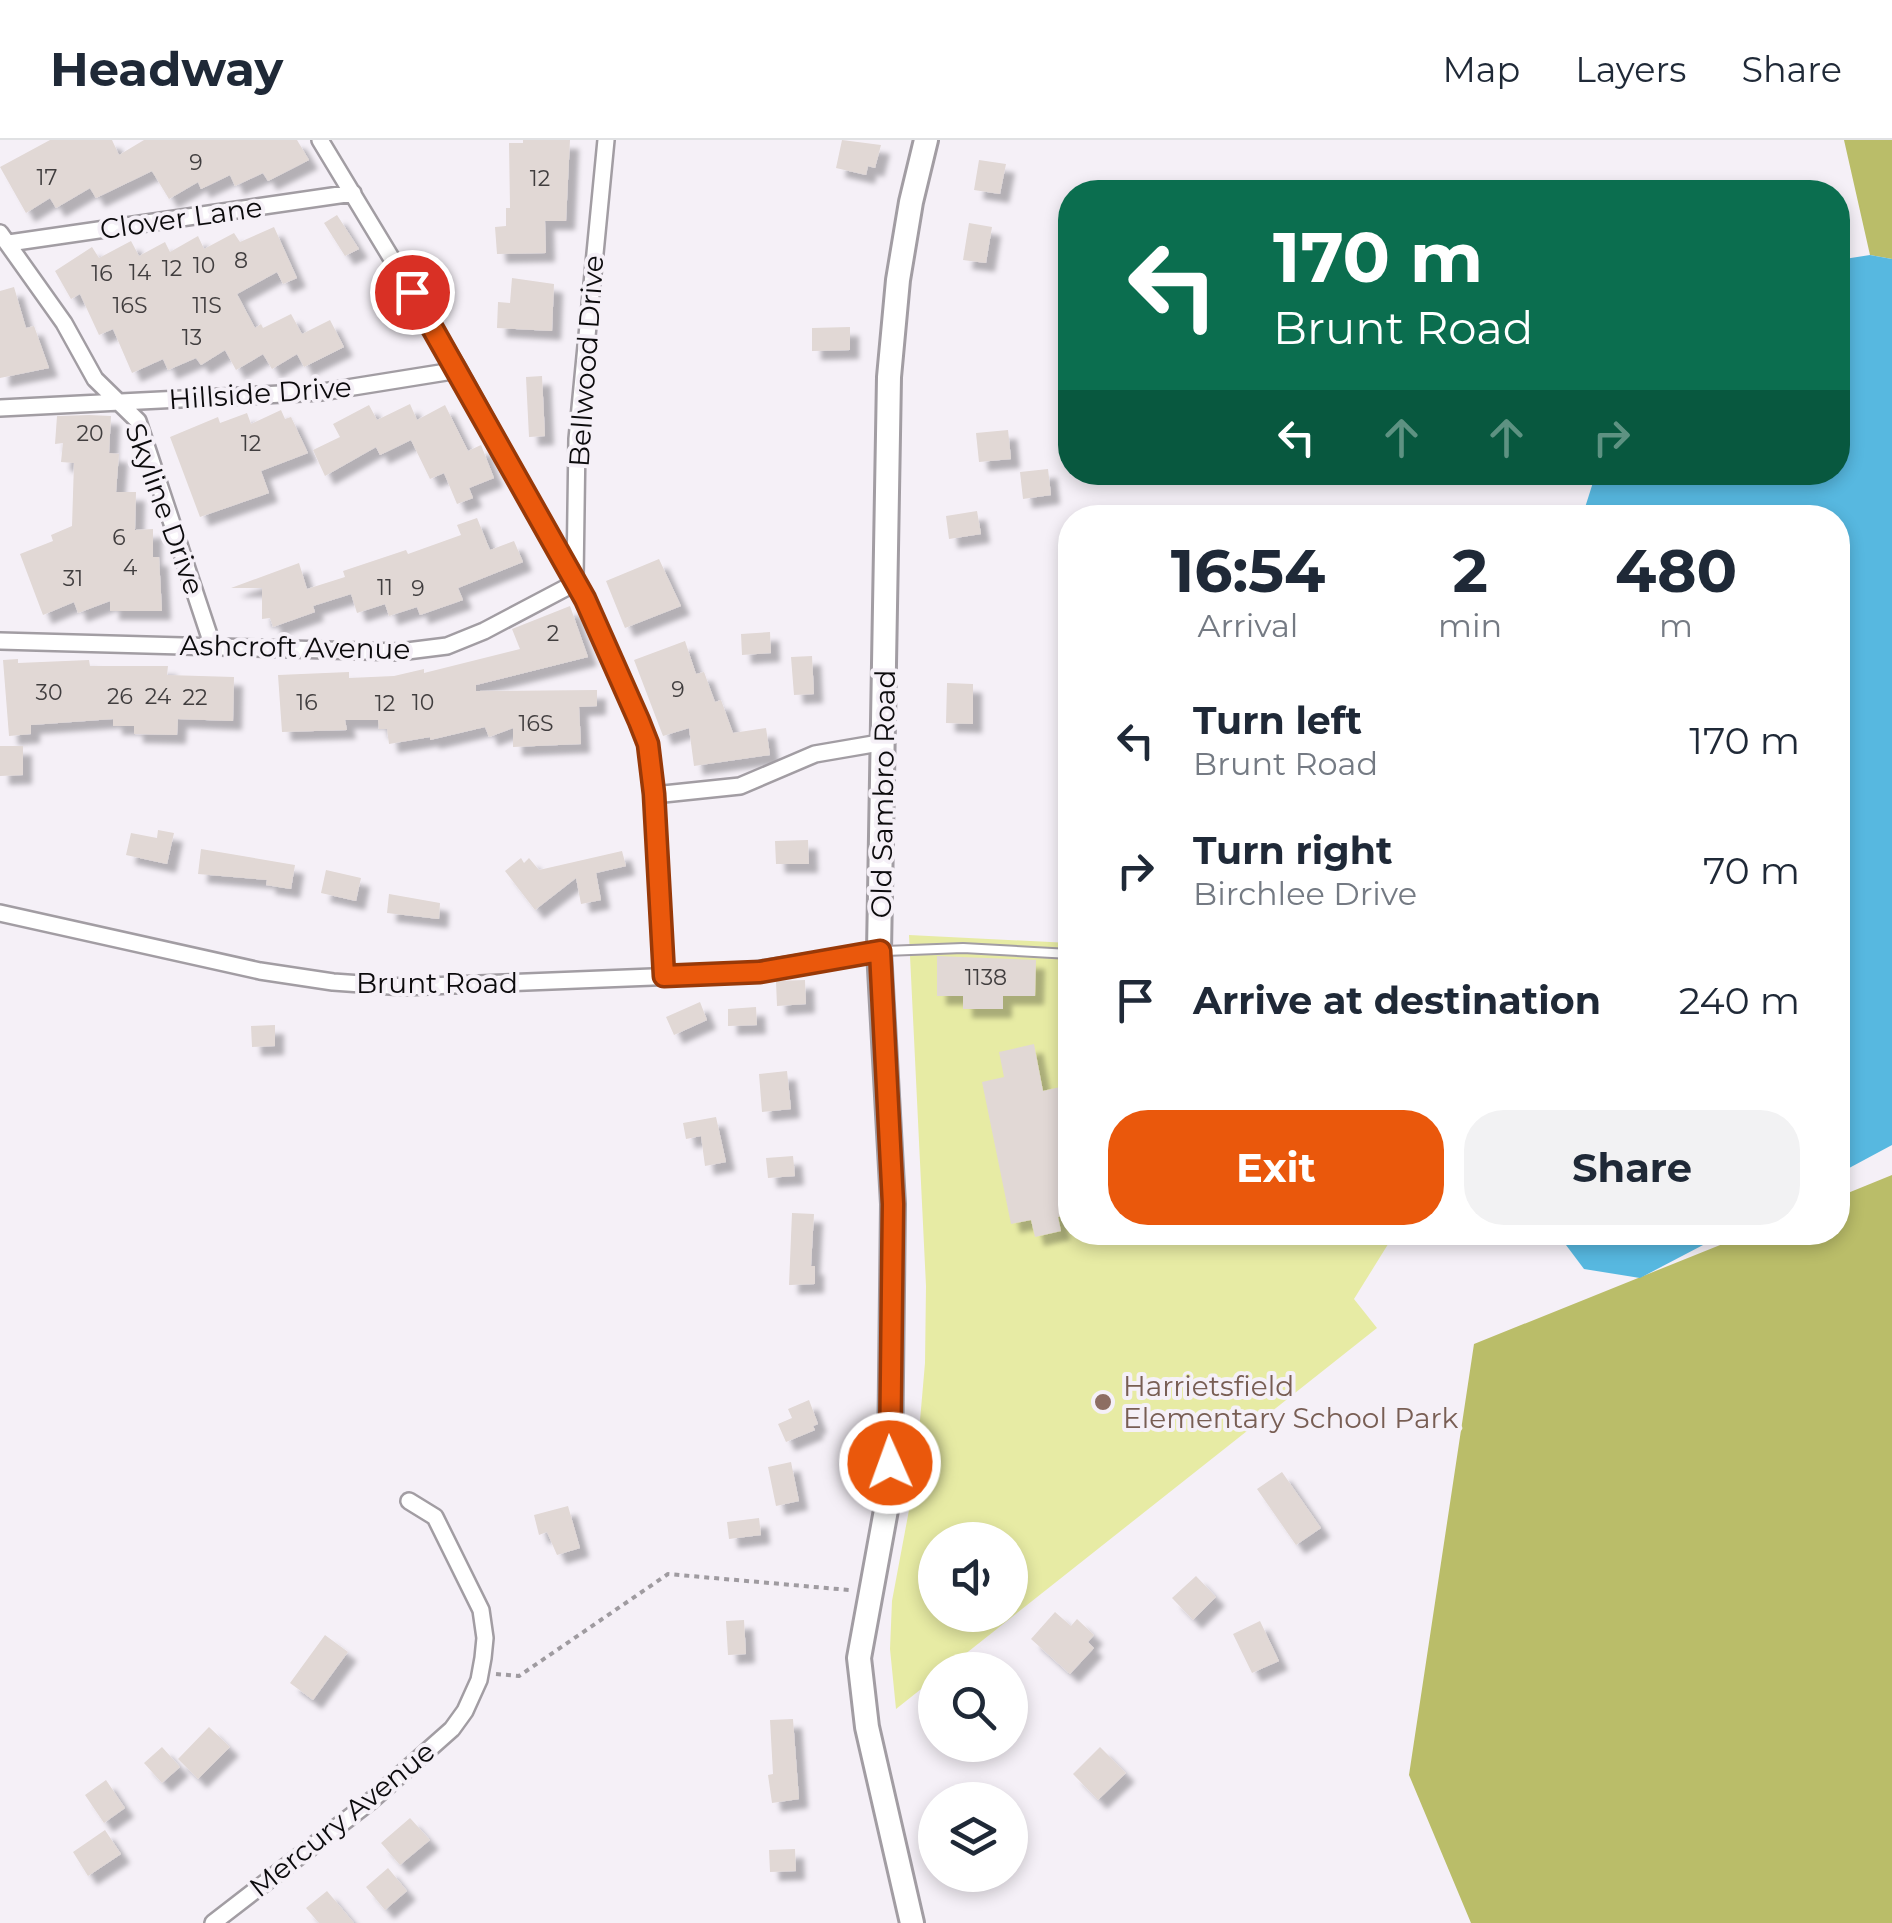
<!DOCTYPE html>
<style>
:root{--surface:#fff;--page:#f2f2f3;--text:#1f2937;--muted:#747a83;--line:#e0e1e3;--accent:#ea580c}
body{margin:0;font-family:Montserrat,sans-serif;background:var(--page);color:var(--text);height:100vh;display:flex;flex-direction:column;font-size:38px;white-space:nowrap}
*{box-sizing:border-box;margin:0}
p{font-size:32px;color:var(--muted)}
.icon{flex:none;width:55px;height:55px;fill:none;stroke:currentColor;stroke-width:2;stroke-linecap:round;stroke-linejoin:round}
.map{position:relative;flex:1;overflow:hidden}
.panel{position:absolute;left:1058px;top:365px;width:792px;height:740px;display:flex;flex-direction:column;background:var(--surface);border-radius:40px;box-shadow:0 5px 15px #0003}
.panel>*{flex:none}
.hud{position:absolute;left:1058px;top:40px;width:792px;height:305px;border-radius:40px;box-shadow:0 5px 15px #0003;background:#0b6e4f;color:#fff;overflow:hidden}
.controls{position:absolute;left:918px;top:1382px;display:grid;gap:20px}
.controls a{display:grid;place-items:center;width:110px;height:110px;border-radius:50%;background:var(--surface);box-shadow:0 5px 15px #0003;font-size:50px}
.pin{position:absolute;display:grid;place-items:center;width:85px;height:85px;color:#fff;margin:-42px;border:5px solid #fff;border-radius:50%;box-shadow:0 2px 10px #0007}
.me{position:absolute;width:110px;margin:-55px;rotate:358deg;stroke-linejoin:round;filter:drop-shadow(0 0 8px #0008)}
.turn{display:flex;align-items:center;gap:35px;height:210px;padding:0 50px;font-size:45px}
.turn .icon{width:130px;height:130px;stroke-width:2.5}
.turn b{display:block;font-size:70px;line-height:85px}
.lanes{display:flex;align-items:center;height:95px;padding:0 50px;background:#0003;justify-content:center;gap:50px;direction:ltr}
.lanes .off{opacity:.35}
.eta{display:flex;justify-content:space-evenly;align-items:center;height:170px;text-align:center}
.eta b{font-size:60px;font-weight:700;line-height:70px}
.cta{display:flex;gap:20px;margin-top:auto;padding:20px 50px}
.cta a{flex:1;height:115px;border-radius:40px;background:var(--accent);color:#fff;font-size:40px;font-weight:700;line-height:115px;text-align:center}
.cta a+a{background:var(--page);color:var(--text)}
ul{padding:0;list-style:none}
li{display:flex;align-items:center;gap:30px;height:130px;padding:0 50px}
li div{flex:1}
li b{display:block;font-size:38px}
li em{font-style:normal}
header{display:flex;align-items:center;gap:60px;box-sizing:border-box;height:140px;padding:0 50px;background:var(--surface);border-bottom:2px solid var(--line)}
header strong{font-size:48px}
nav{display:flex;gap:55px;margin-inline-start:auto;font-size:35px}
.map>svg:first-child{display:block}
.green{fill:#e7eba4;fill-rule:evenodd}
.forest{fill:#babd69}
.water{fill:#57b8e0}
.building{fill:#e1d8d5;filter:url(#shadow)}
.lines{fill:none;stroke-linecap:round;stroke-linejoin:round}
.lane-casing{stroke:#a29da3;stroke-width:12}
.street-casing{stroke:#a29da3;stroke-width:20}
.secondary-casing{stroke:#a29da3;stroke-width:28}
.path{stroke:#9f9ba0;stroke-width:4;stroke-dasharray:5 5;stroke-linecap:butt}
.lane{stroke:#fff;stroke-width:8}
.street{stroke:#fff;stroke-width:15}
.secondary{stroke:#fff;stroke-width:22}
.route-casing{stroke:#983908;stroke-width:25}
.route{stroke:#ea580c;stroke-width:18}
.education-dot{fill:#8d6e63;stroke:#f5f0f7;stroke-width:4}
.labels{text-anchor:middle;stroke-width:8;stroke-linejoin:round;paint-order:stroke}
.number-label{font-size:22px;fill:#413e3f}
.street-label{font-size:28px;fill:#0c0b0d;stroke:#f5f0f7}
.education-label{font-size:28px;fill:#785e54;stroke:#f5f0f7;text-anchor:start}
</style>
<header>
<strong>Headway</strong>
<nav><a>Map</a><a>Layers</a><a>Share</a></nav>
</header>
<div class="map">
<svg width="1892" height="1783" viewBox="0 0 1892 1783">
<defs>
<filter id="shadow"><feDropShadow dx="9" dy="9" stdDeviation="2.5" flood-color="#0004"/></filter>
</defs>
<rect width="100%" height="100%" fill="#f5f0f7"/>
<path class="green" d="M909,795L1070,803V1092L1395,1093L1354,1159L1377,1188L945,1530H935V1538L896,1569L890,1509L892,1461L915,1338L925,1223L926,1146ZM935,1400H1010V1475H935Z"/>
<path class="forest" d="M1844,0H1892V119L1870,115Z
M1892,1035V1783H1471L1409,1635L1474,1204L1750,1093L1838,1092V1057Z"/>
<path class="water" d="M1870,115L1892,119V1005L1838,1034V378L1582,377L1596,333L1838,332V120Z
M1557,1093H1726L1640,1138L1584,1129Z"/>
<path class="building" d="M50,0H112L119,15L144,0H297L309,20L268,41L263,33L235,46L230,35L201,49L198,42L169,59L152,31L96,58L90,48L56,68L50,58L26,73L0,27Z
M523,0H570L566,81H545L546,113L497,114L495,87L506,86V68H510L509,3H523Z
M842,0L881,5L875,28L868,26L866,35L836,28Z
M979,20L1006,24L1000,54L974,50Z
M337,75L359,109L345,116L324,83Z
M969,83L992,87L986,123L963,120Z
M274,87L297,138L283,144L277,132L237,154L255,188L261,184L263,188L291,174L302,194L330,180L344,207L304,227L297,214L272,229L263,214L236,230L225,210L201,225L196,218L168,230L163,219L132,233L113,189L99,195L80,154L71,159L55,131L92,107L99,118L131,101L139,116L165,102L170,112L198,96L204,109L234,93L240,102Z
M512,138L554,144L552,191L497,188L498,162L510,163Z
M14,147L26,188L34,186L49,228L0,238V151Z
M850,187V210L812,211V188Z
M542,236L545,296L529,297L526,237Z
M410,264L417,280L445,265L468,311L481,305L494,338L469,348L473,358L457,364L444,333L430,339L411,300L380,315L376,307L325,336L313,310L340,297L333,284L369,265L377,280Z
M281,270L285,279L291,277L308,313L261,331L269,353L200,377L170,297L218,277L220,283L247,273L251,284Z
M89,275L111,276L109,313L119,314L116,352H136L135,390L153,389V417H159L162,471H110V461L78,473L74,462L43,475L20,414L53,401L51,395L72,386L74,323L61,322L63,303L55,304L57,276Z
M1008,290L1011,319L979,322L976,293Z
M1048,329L1051,355L1023,359L1020,332Z
M977,371L981,394L949,399L946,376Z
M477,378L490,410L514,401L523,422L458,448L463,460L420,475L417,467L389,476L385,464L357,473L351,454L313,466L315,472L273,487L270,478L262,479V448H231L299,423L307,449L345,437L343,431L406,410L408,414L461,395L457,385Z
M659,419L681,466L625,488L606,441Z
M570,466L588,517L476,545V551L597,550V566L579,567L581,604L513,607V588L489,597L485,587L430,600V597L389,604L387,589H379L378,580H345L347,590L282,592L278,535L349,532V538L394,536L424,529V533L520,509L512,489Z
M770,492L771,513L742,515L741,494Z
M685,501L696,534L704,532L715,562L721,560L733,593L766,588L770,615L694,626L689,588L663,596L634,520Z
M812,516L814,554L794,555L791,517Z
M18,519V523L89,520L90,526H168L167,535L234,537L233,581L178,579L177,595L134,594V586H113V579L31,585V594L9,596L3,520Z
M947,543L973,544V584L946,583Z
M0,606H23V635L0,636Z
M158,690L174,693L167,724L126,715L131,693L157,698Z
M808,700L809,724H776L775,701Z
M201,709L295,725L291,749L266,745L267,740L198,734Z
M622,711L626,726L596,733L601,760L581,764L576,738L535,770L505,731L521,718L524,723L529,718L539,730Z
M326,730L361,738L356,761L321,753Z
M389,754L440,763L439,779L387,773Z
M937,816L1036,820L1035,856H1003V869H963V856H937Z
M805,840L806,864L777,866L776,841Z
M700,862L707,880L674,895L666,877Z
M756,867L757,885L728,886V869Z
M275,885V906L252,907L251,886Z
M1034,904L1043,951L1060,947L1070,996V1074L1058,1077L1061,1091L1035,1097L1031,1080L1011,1084L982,942L1004,937L999,912Z
M787,931L791,969L762,972L759,934Z
M716,977L726,1022L705,1026L701,996L686,999L683,983Z
M793,1016L795,1036L768,1038L766,1018Z
M792,1073L814,1074L811,1126H815V1144L789,1145Z
M809,1260L818,1284L813,1286L815,1290L786,1302L778,1284L792,1278L788,1269Z
M791,1322L799,1361L776,1366L768,1327Z
M1282,1332L1321,1388L1296,1405L1257,1349Z
M568,1366L580,1408L557,1415L547,1392L539,1395L534,1375Z
M759,1378L761,1395L729,1399L727,1382Z
M1196,1436L1216,1457L1193,1480L1172,1458Z
M1055,1472L1071,1486L1077,1479L1094,1495L1088,1502L1094,1508L1070,1534L1031,1499Z
M744,1480L746,1514L728,1515L726,1481Z
M1260,1481L1279,1521L1252,1533L1233,1494Z
M325,1495L348,1512L313,1560L290,1543Z
M793,1579L799,1659L772,1663L768,1635L773,1634L770,1580Z
M209,1587L230,1607L198,1639L178,1619Z
M162,1607L180,1627L162,1643L144,1623Z
M1100,1607L1126,1633L1098,1660L1073,1634Z
M106,1640L125,1668L104,1683L85,1655Z
M410,1678L430,1700L400,1725L381,1703Z
M105,1690L121,1714L88,1736L73,1712Z
M795,1709L796,1731L770,1732L769,1710Z
M388,1728L407,1751L385,1770L366,1747Z
M327,1751L354,1783H319L306,1768Z"/>
<g class="lines">
<defs>
<path id="lane" d="M885,811L963,808L1070,814"/>
<path id="street" d="M320,0L459,230L585,459L631,562L647,604L654,655L664,836
M0,93L64,183L95,239L138,281L213,507
M9,103L353,53
M0,268L322,252L459,230
M575,439L577,299L606,0
M0,501L399,512L447,506L484,491L575,443
M654,655L740,646L815,614L885,602
M0,773L260,831L333,842L404,847L728,834L879,811
M213,1783L372,1660L452,1589L465,1571L479,1540L483,1518L485,1498L481,1470L435,1377L409,1361"/>
<path id="secondary" d="M912,1783L867,1587L859,1518L886,1370L890,1323L893,1064L879,811L889,237L898,140L911,62L926,0"/>
</defs>
<use href="#lane" class="lane-casing"/>
<use href="#street" class="street-casing"/>
<use href="#secondary" class="secondary-casing"/>
<path class="path" d="M496,1534L519,1536L668,1434L849,1450"/>
<use href="#lane" class="lane"/>
<use href="#street" class="street"/>
<use href="#secondary" class="secondary"/>
</g>
<g class="lines">
<defs>
<path id="route" d="M412,152L585,459L639,581L648,604L654,654L664,836L760,832L880,811L893,1064L890,1323"/>
</defs>
<use href="#route" class="route-casing"/>
<use href="#route" class="route"/>
</g>
<circle class="education-dot" cx="1103" cy="1262" r="10"/>
<g class="labels">
<g class="number-label">
<text x="196" y="30">9</text>
<text x="47" y="45">17</text>
<text x="540" y="46">12</text>
<text x="241" y="128">8</text>
<text x="204" y="133">10</text>
<text x="172" y="136">12</text>
<text x="140" y="140">14</text>
<text x="102" y="141">16</text>
<text x="130" y="173">16S</text>
<text x="207" y="173">11S</text>
<text x="192" y="205">13</text>
<text x="90" y="301">20</text>
<text x="251" y="311">12</text>
<text x="119" y="405">6</text>
<text x="130" y="435">4</text>
<text x="73" y="446">31</text>
<text x="385" y="455">11</text>
<text x="418" y="456">9</text>
<text x="553" y="501">2</text>
<text x="678" y="557">9</text>
<text x="49" y="560">30</text>
<text x="120" y="564">26</text>
<text x="158" y="564">24</text>
<text x="195" y="565">22</text>
<text x="307" y="570">16</text>
<text x="423" y="570">10</text>
<text x="385" y="571">12</text>
<text x="536" y="591">16S</text>
<text x="986" y="845">1138</text>
</g>
<g class="street-label">
<text transform="translate(181 78) rotate(-8)" y="10">Clover Lane</text>
<text transform="translate(586 221) rotate(-86)" y="10">Bellwood Drive</text>
<text transform="translate(260 253) rotate(-4)" y="10">Hillside Drive</text>
<text transform="translate(165 369) rotate(70)" y="10">Skyline Drive</text>
<text transform="translate(295 507) rotate(1)" y="10">Ashcroft Avenue</text>
<text transform="translate(883 654) rotate(-89)" y="10">Old Sambro Road</text>
<text x="437" y="853">Brunt Road</text>
<text transform="translate(342 1679) rotate(-39)" y="10">Mercury Avenue</text>
</g>
<g class="education-label">
<text x="1123" y="1256">Harrietsfield<tspan x="1123" dy="32">Elementary School Park</tspan></text>
</g>
</g>
</svg>
<div class="controls">
<a><svg class="icon" aria-label="sound" viewBox="0 0 24 24"><path d="M4 9h4l5-4v14l-5-4H4zM17 9q2 3 0 6"/></svg></a>
<a><svg class="icon" aria-label="search" viewBox="0 0 24 24"><circle cx="10" cy="10" r="6"/><path d="M15 15l6 6"/></svg></a>
<a><svg class="icon" aria-label="layers" viewBox="0 0 24 24"><path d="M12 4l9 5-9 5-9-5zM3 14l9 5 9-5"/></svg></a>
</div>
<div class="pin" style="left:412px;top:152px;background:#d93025"><svg class="icon" aria-label="arrive" viewBox="0 0 24 24"><path d="M6 21V4h12l-3 4 3 4H6"/></svg></div>
<svg class="me" style="left:890px;top:1323px" viewBox="-20 -20 40 40"><circle r="17" fill="#ea580c" stroke="#fff" stroke-width="3"/><path d="M0-11L8 9 0 5-8 9z" fill="#fff"/></svg>
<div class="hud">
<div class="turn"><svg class="icon" aria-label="left" viewBox="0 0 24 24"><path d="M17 20v-9H6M10 6l-5 5 5 5"/></svg><div><b>170 m</b>Brunt Road</div></div>
<div class="lanes"><svg class="icon" aria-label="left" viewBox="0 0 24 24"><path d="M17 20v-9H6M10 6l-5 5 5 5"/></svg><svg class="icon off" aria-label="ahead" viewBox="0 0 24 24"><path d="M12 20V5M6 11l6-6 6 6"/></svg><svg class="icon off" aria-label="ahead" viewBox="0 0 24 24"><path d="M12 20V5M6 11l6-6 6 6"/></svg><svg class="icon off" aria-label="right" viewBox="0 0 24 24"><path d="M7 20v-9h11M14 6l5 5-5 5"/></svg></div>
</div>
<section class="panel">
<div class="eta">
<div><b>16:54</b><p>Arrival</p></div>
<div><b>2</b><p>min</p></div>
<div><b>480</b><p>m</p></div>
</div>
<ul>
<li><svg class="icon" aria-label="left" viewBox="0 0 24 24"><path d="M17 20v-9H6M10 6l-5 5 5 5"/></svg><div><b>Turn left</b><p>Brunt Road</p></div><em>170 m</em></li>
<li><svg class="icon" aria-label="right" viewBox="0 0 24 24"><path d="M7 20v-9h11M14 6l5 5-5 5"/></svg><div><b>Turn right</b><p>Birchlee Drive</p></div><em>70 m</em></li>
<li><svg class="icon" aria-label="arrive" viewBox="0 0 24 24"><path d="M6 21V4h12l-3 4 3 4H6"/></svg><div><b>Arrive at destination</b></div><em>240 m</em></li>
</ul>
<div class="cta"><a>Exit</a><a>Share</a></div>
</section>
</div>
